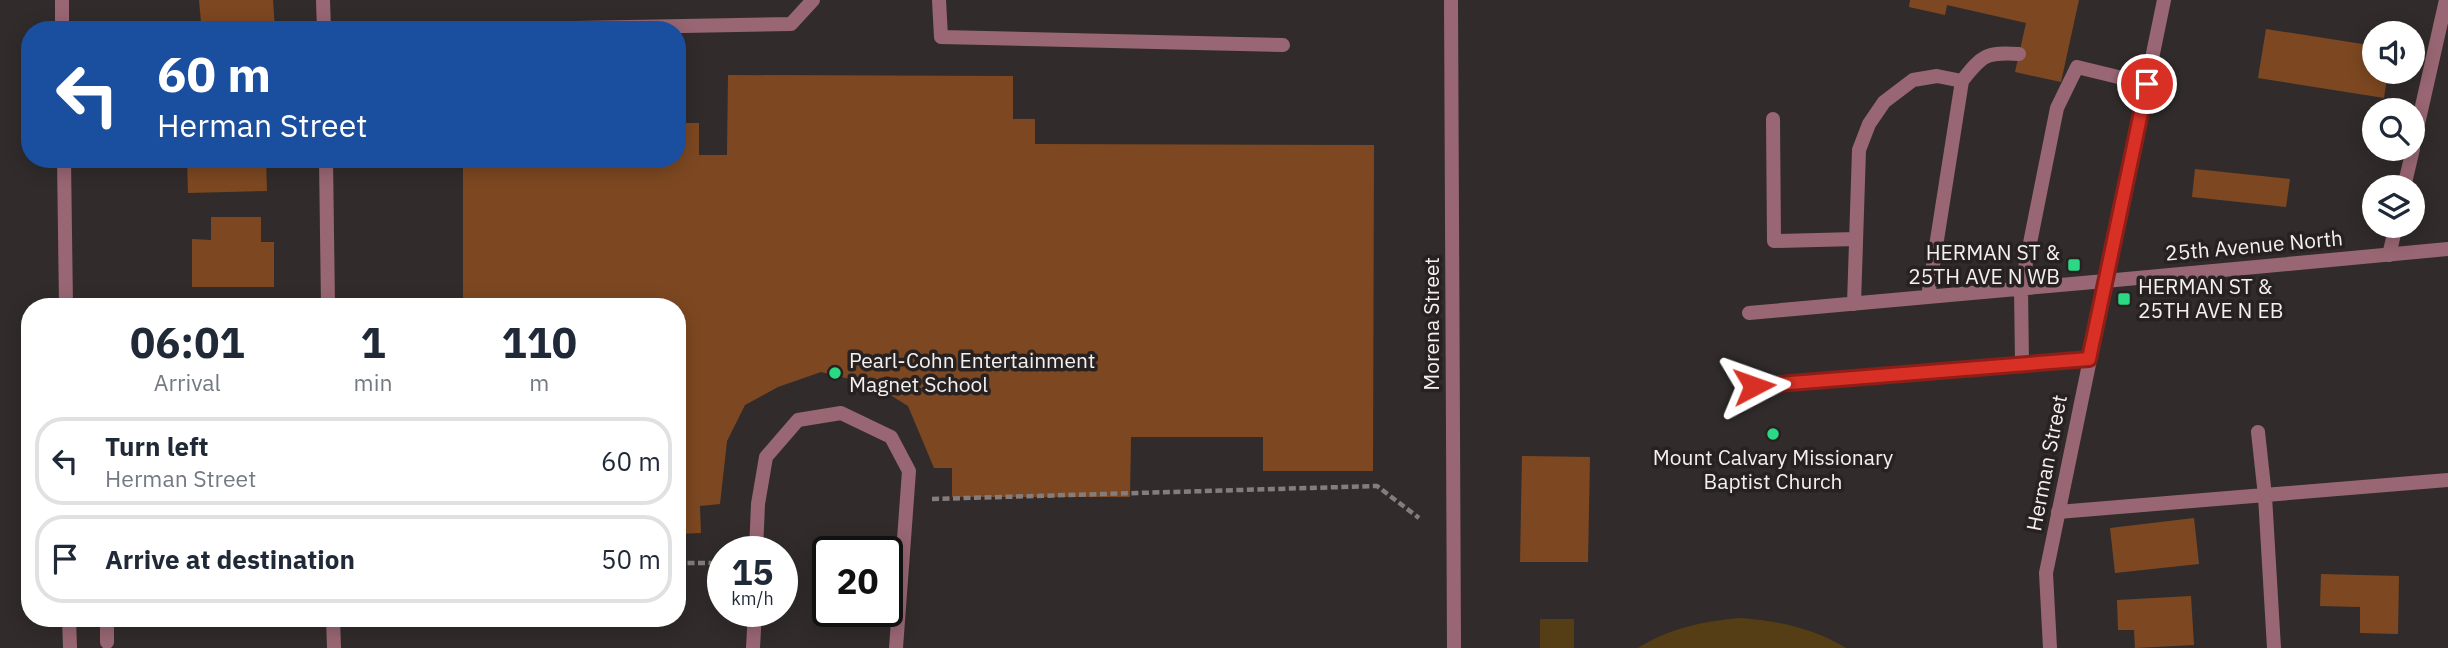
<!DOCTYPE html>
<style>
:root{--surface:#fff;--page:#f6f6f7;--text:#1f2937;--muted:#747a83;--line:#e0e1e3}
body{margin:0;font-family:"IBM Plex Sans",sans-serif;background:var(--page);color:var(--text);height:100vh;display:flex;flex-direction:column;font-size:26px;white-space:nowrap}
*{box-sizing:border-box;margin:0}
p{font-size:23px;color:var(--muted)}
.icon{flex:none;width:38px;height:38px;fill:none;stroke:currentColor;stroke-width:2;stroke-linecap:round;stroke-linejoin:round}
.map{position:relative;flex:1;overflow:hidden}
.drawer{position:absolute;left:21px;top:298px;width:665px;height:329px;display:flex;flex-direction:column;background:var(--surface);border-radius:28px;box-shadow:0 4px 18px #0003}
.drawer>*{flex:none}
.banner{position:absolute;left:21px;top:21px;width:665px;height:147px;border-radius:28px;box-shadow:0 4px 18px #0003;background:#1a4fa0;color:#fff;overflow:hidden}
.buttons{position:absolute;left:2362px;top:21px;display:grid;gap:14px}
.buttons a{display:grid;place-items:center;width:63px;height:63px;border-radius:50%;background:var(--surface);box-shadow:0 4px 18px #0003;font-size:35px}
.speed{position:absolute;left:707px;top:536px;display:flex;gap:14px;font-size:35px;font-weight:700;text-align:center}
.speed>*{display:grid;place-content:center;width:91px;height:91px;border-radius:50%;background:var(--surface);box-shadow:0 4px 18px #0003;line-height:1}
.speed small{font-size:18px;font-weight:400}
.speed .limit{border:4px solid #111;border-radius:10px;background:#fff;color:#111}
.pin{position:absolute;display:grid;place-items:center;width:60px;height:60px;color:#fff;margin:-30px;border:4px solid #fff;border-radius:50%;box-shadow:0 2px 7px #0007}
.me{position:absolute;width:77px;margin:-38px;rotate:86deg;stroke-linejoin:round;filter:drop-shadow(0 0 5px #0008)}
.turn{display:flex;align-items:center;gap:24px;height:147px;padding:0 21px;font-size:32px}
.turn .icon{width:91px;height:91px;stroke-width:2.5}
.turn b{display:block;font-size:49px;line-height:60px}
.eta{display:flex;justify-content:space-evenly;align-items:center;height:119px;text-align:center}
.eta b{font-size:42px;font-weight:700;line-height:49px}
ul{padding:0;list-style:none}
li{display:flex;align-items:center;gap:21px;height:88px;margin:0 14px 10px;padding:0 7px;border:4px solid var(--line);border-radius:28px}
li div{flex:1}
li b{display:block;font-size:26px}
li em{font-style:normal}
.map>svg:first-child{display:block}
.green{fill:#553e15}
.building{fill:#7d4821}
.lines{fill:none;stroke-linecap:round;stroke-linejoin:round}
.path{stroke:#837e7d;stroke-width:4.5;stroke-dasharray:7 3.5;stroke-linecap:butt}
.service{stroke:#996773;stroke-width:14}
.minor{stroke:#996773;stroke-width:14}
.route-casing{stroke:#8d1f18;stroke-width:18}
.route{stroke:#d93025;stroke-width:12}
.poi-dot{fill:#2bd884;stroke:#272221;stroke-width:2.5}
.labels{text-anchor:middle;stroke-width:7;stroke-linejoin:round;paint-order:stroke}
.street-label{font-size:21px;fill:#f4f0ef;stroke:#272221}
.poi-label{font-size:21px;fill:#f4f0ef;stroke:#272221;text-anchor:start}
</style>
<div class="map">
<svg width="2448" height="648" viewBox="0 0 2448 648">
<rect width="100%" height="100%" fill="#312c2b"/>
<path class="green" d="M1741,618C1779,621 1813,628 1846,648H1638C1670,628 1704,621 1741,618Z
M1540,619H1574V648H1540Z"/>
<path class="building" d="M199,0H273L275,30H193V22H201Z
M1910,0H2079L2061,82L2015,72L2026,23L1947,5L1945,15L1909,7Z
M2266,29L2375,46V72H2388L2384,98L2258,78Z
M728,75L1013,76V119H1035V144L1374,145L1373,471H1263V437H1131L1130,497H952V468H934L908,406L874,385L821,372L778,387L745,405L727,441L720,504L700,506L701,533L677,534V306H465V299L463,300V159H677V123H699V155H727Z
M187,159H266L267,191L188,193Z
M2195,169L2290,179L2286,207L2192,197Z
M211,217H261V242H274V287H192V239L211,240Z
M1522,456L1590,457L1588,562H1520Z
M2194,518L2199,564L2115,573L2110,528Z
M2321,574L2399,576L2398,634L2360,633V607L2320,606Z
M2191,596L2194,645L2135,648L2134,630H2118L2117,600Z"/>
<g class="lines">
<path class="path" d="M932,499L1377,486L1419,518
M677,563H723"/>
<path class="service" d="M62,0V30
M939,0L941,37L1283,45
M462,30L791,24L813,0
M1962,81C1982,55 1986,52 2019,54
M1773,119L1774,241L1856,239
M2413,146L2446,0
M64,159L66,306
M2404,187L2413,149
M2389,255L2396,226
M1854,304L1859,150L1869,124L1884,102L1913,80L1937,76L1962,81L1928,297
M1749,313L2105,281
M2022,364L2021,288L2057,108L2077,67L2147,84
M1754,386L2089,359
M2258,432L2265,496L2274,648
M2058,512L2448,480
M756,551L758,504L766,457L798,420L841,413L891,437L909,471L896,648
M69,618L70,648
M107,618V642
M753,648L755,611"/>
<path class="minor" d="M323,0L324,30
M1451,0L1454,648
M326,159L328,306
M2105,281L2448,249
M333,618L334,648
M2050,648L2046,573L2164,0"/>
</g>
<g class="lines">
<defs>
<path id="route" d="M1754,386L2089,359L2147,84"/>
</defs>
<use href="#route" class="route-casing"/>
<use href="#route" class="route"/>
</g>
<g class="poi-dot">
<rect x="2067" y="258" width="14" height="14" rx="3.5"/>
<rect x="2117" y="292" width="14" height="14" rx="3.5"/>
<circle cx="835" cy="373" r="7"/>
<circle cx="1773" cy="434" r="7"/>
</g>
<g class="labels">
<g class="street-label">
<text transform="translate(2254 246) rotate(-5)" y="7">25th Avenue North</text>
<text transform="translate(1432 324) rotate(-90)" y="7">Morena Street</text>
<text transform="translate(2047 463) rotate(-79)" y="7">Herman Street</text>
</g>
<g class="poi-label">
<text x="2060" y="260" text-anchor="end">HERMAN ST &amp;<tspan x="2060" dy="24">25TH AVE N WB</tspan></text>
<text x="2138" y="294">HERMAN ST &amp;<tspan x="2138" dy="24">25TH AVE N EB</tspan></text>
<text x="849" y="368">Pearl-Cohn Entertainment<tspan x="849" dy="24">Magnet School</tspan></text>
<text x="1773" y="465" text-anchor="middle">Mount Calvary Missionary<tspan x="1773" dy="24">Baptist Church</tspan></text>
</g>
</g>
</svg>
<div class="buttons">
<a><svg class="icon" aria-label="sound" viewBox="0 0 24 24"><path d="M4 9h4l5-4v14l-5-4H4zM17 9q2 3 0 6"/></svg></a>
<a><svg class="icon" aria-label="search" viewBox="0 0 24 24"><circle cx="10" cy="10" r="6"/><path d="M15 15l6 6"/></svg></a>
<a><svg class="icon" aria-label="layers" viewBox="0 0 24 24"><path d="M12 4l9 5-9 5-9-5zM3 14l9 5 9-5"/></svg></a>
</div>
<div class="speed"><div>15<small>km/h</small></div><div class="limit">20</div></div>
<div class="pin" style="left:2147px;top:84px;background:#d93025"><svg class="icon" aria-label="arrive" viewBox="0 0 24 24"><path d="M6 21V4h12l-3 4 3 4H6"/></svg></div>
<svg class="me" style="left:1754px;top:386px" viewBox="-20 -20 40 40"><path d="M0-17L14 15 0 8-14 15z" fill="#d93025" stroke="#fff" stroke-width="4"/></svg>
<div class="banner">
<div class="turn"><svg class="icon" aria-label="left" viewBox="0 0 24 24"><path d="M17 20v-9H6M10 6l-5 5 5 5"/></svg><div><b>60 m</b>Herman Street</div></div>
</div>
<section class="drawer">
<div class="eta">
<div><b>06:01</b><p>Arrival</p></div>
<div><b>1</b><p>min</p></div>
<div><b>110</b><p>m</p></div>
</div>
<ul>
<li><svg class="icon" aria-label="left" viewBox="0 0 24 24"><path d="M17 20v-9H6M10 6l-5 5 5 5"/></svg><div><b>Turn left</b><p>Herman Street</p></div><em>60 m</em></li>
<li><svg class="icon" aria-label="arrive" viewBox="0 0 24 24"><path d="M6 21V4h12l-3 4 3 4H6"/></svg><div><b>Arrive at destination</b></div><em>50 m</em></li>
</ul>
</section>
</div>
